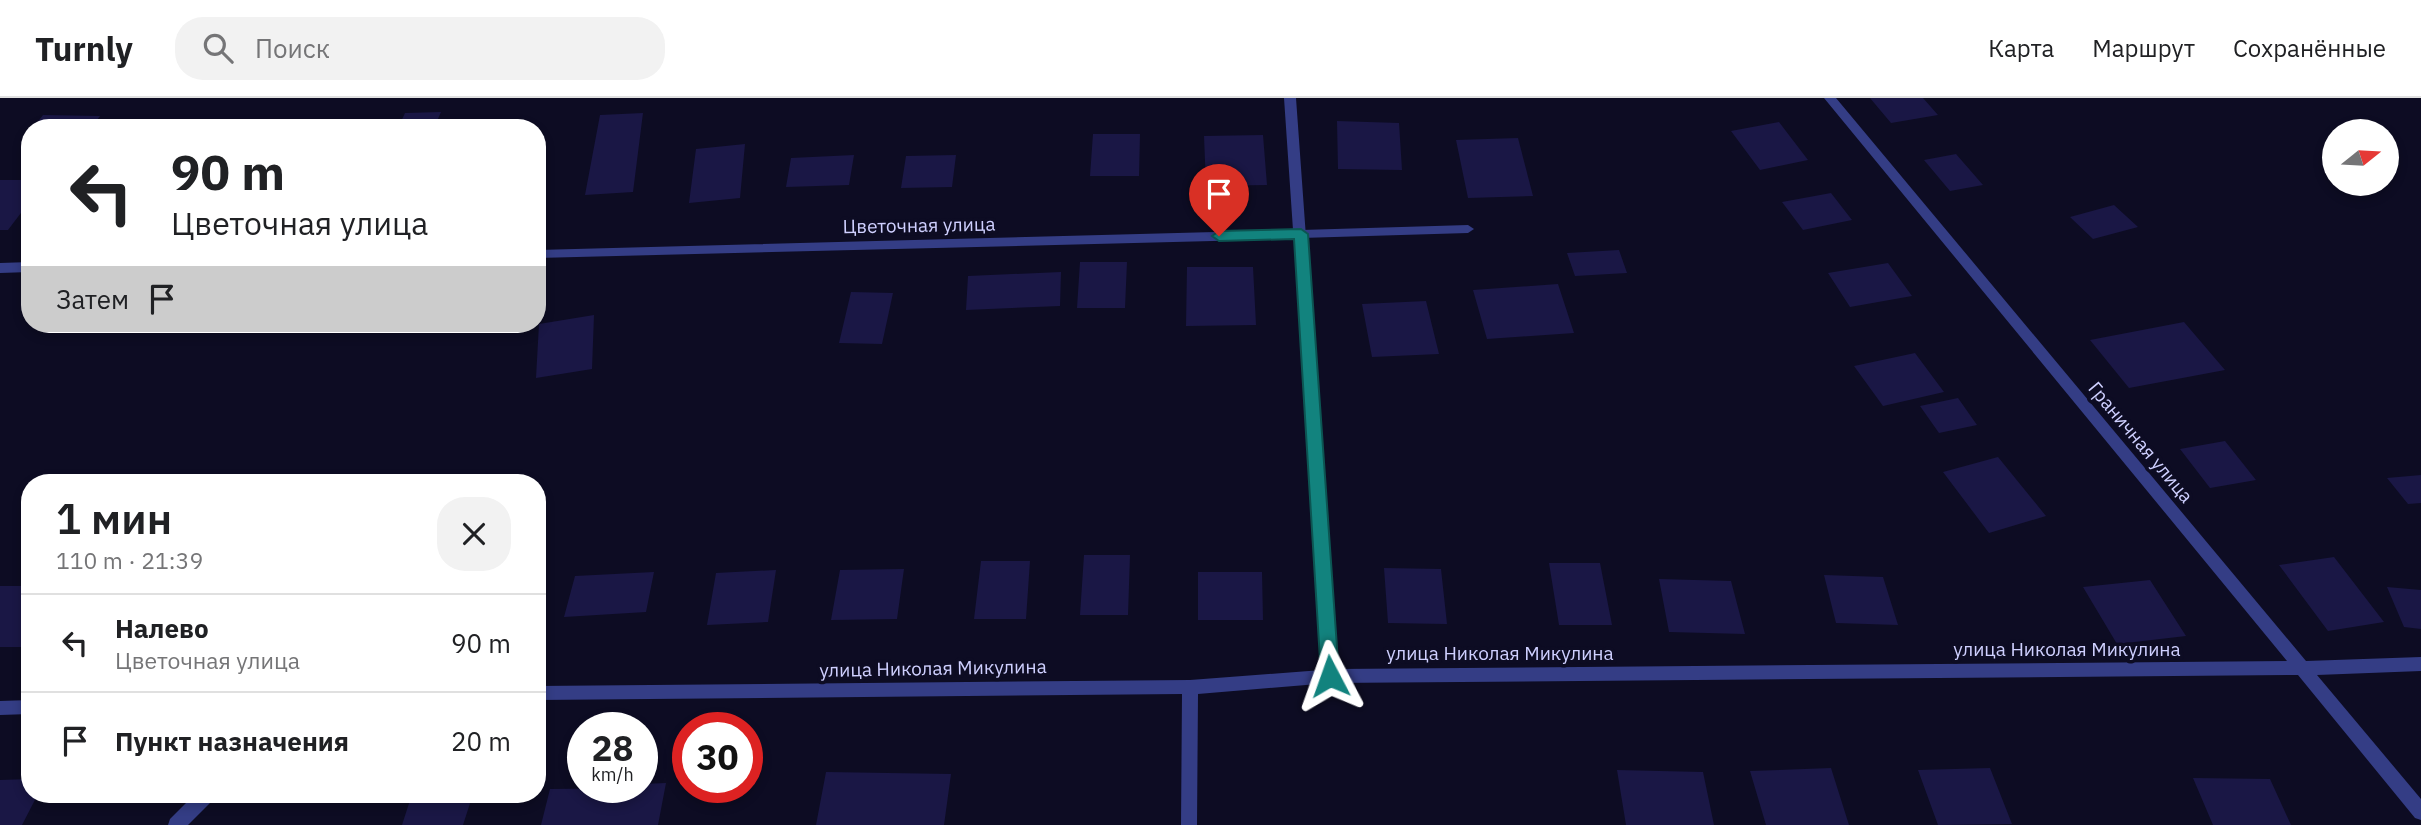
<!DOCTYPE html>
<html lang="ru">
<meta charset="utf-8">
<style>
:root{--surface:#fff;--page:#f2f2f2;--text:#202124;--muted:#757577;--line:#e0e0e0}
body{margin:0;font-family:"IBM Plex Sans",sans-serif;background:var(--page);color:var(--text);height:100vh;display:flex;flex-direction:column;font-size:26px;white-space:nowrap}
*{box-sizing:border-box;margin:0}
p{font-size:23px;color:var(--muted)}
.icon{flex:none;width:38px;height:38px;fill:none;stroke:currentColor;stroke-width:2;stroke-linecap:round;stroke-linejoin:round}
.map{position:relative;flex:1;overflow:hidden}
.sheet{position:absolute;left:21px;top:376px;width:525px;height:329px;display:flex;flex-direction:column;background:var(--surface);border-radius:28px;box-shadow:0 4px 10px #0003}
.sheet>*{flex:none}
.hud{position:absolute;left:21px;top:21px;width:525px;height:214px;border-radius:28px;box-shadow:0 4px 10px #0003;background:#fff;color:var(--text);overflow:hidden}
.needle{width:46px;rotate:72deg}
.tools{position:absolute;left:2322px;top:21px;display:grid;gap:14px}
.tools a{display:grid;place-items:center;width:77px;height:77px;border-radius:50%;background:var(--surface);box-shadow:0 4px 10px #0003;font-size:35px}
.speed{position:absolute;left:567px;top:614px;display:flex;gap:14px;font-size:35px;font-weight:700;text-align:center}
.speed>*{display:grid;place-content:center;width:91px;height:91px;border-radius:50%;background:var(--surface);box-shadow:0 4px 10px #0003;line-height:1}
.speed small{font-size:18px;font-weight:400}
.speed .limit{border:10px solid #d22;background:#fff;color:#111}
.pin{position:absolute;display:grid;place-items:center;width:60px;height:60px;color:#fff;margin:-72px -30px;border-radius:50% 50% 50% 0;rotate:-45deg;box-shadow:0 0 7px #0007}
.pin .icon{rotate:45deg}
.me{position:absolute;width:77px;margin:-38px;rotate:356deg;stroke-linejoin:round;filter:drop-shadow(0 0 5px #0008)}
.turn{display:flex;align-items:center;gap:24px;height:147px;padding:0 35px;font-size:32px}
.turn .icon{width:91px;height:91px;stroke-width:2.5}
.turn b{display:block;font-size:49px;line-height:60px}
.then{display:flex;align-items:center;height:66px;padding:0 35px;background:#0003;gap:14px;font-size:26px}
.round{display:grid;place-items:center;flex:none;width:74px;height:74px;border-radius:28px;background:var(--page)}
.headline{display:flex;align-items:center;justify-content:space-between;height:119px;padding:0 35px}
h1{font-size:42px;font-weight:600;line-height:52px}
ul{padding:0;list-style:none}
li{display:flex;align-items:center;gap:21px;height:98px;padding:0 35px;border-top:2px solid var(--line)}
li div{flex:1}
li b{display:block;font-size:26px}
li em{font-style:normal}
header{display:flex;align-items:center;gap:42px;box-sizing:border-box;height:98px;padding:0 35px;background:var(--surface);border-bottom:2px solid var(--line)}
header strong{font-size:33px}
nav{display:flex;gap:38px;margin-inline-start:auto;font-size:24px}
.search{width:490px;height:63px;background:var(--page);display:flex;align-items:center;gap:18px;box-sizing:border-box;padding:0 24px;border-radius:28px;color:var(--muted);font-size:26px}
.map>svg:first-child{display:block}
.building{fill:#1a1745}
.lines{fill:none;stroke-linecap:round;stroke-linejoin:round}
.lane{fill:#343d85;fill-rule:evenodd}
.street{fill:#343d85;fill-rule:evenodd}
.route{fill:#12837e;stroke:#0c5552;stroke-width:2}
.labels{text-anchor:middle;stroke-width:7;stroke-linejoin:round;paint-order:stroke}
.street-label{font-size:19px;fill:#cfd0ff;stroke:#0d0c23}
</style>
<header>
<strong>Turnly</strong>
<div class="search"><svg class="icon" aria-label="search" viewBox="0 0 24 24"><circle cx="10" cy="10" r="6"/><path d="M15 15l6 6"/></svg>Поиск</div>
<nav><a>Карта</a><a>Маршрут</a><a>Сохранённые</a></nav>
</header>
<div class="map">
<svg width="2421" height="727" viewBox="0 0 2421 727">
<rect width="100%" height="100%" fill="#0d0c23"/>
<path class="building" d="M1870,0H1923L1938,17L1891,25Z
M441,14L434,30H398L405,15Z
M643,15L633,94L585,97L600,17Z
M43,17L100,18L91,30H33Z
M1337,23L1399,25L1402,72L1338,71Z
M1779,24L1808,62L1760,72L1731,33Z
M1093,36H1140L1139,78H1090Z
M1263,37L1267,87L1206,88L1204,38Z
M1518,40L1533,98L1468,100L1456,42Z
M745,46L740,100L689,105L696,51Z
M1956,56L1983,87L1950,93L1924,62Z
M854,57L849,87L786,89L791,60Z
M956,57L952,89L901,90L906,58Z
M0,82H30V103L8,132H0Z
M1831,95L1852,122L1803,132L1782,104Z
M2114,107L2138,129L2093,141L2070,119Z
M1619,152L1627,175L1575,178L1567,155Z
M1080,164H1127L1125,210H1077Z
M1888,165L1912,198L1850,209L1828,175Z
M1187,169H1253L1256,227L1186,228Z
M1061,174L1060,208L966,212L968,178Z
M1558,186L1574,235L1487,241L1473,192Z
M851,194L893,195L882,246L839,245Z
M1426,203L1439,256L1372,259L1362,206Z
M594,217L592,271L536,280L539,226Z
M2184,224L2225,272L2129,290L2090,242Z
M1915,255L1944,294L1883,308L1854,268Z
M1958,300L1977,327L1939,335L1920,308Z
M2225,343L2256,382L2210,390L2180,351Z
M1998,359L2046,418L1989,435L1943,374Z
M2421,377V405L2408,406L2387,380Z
M1084,457H1130L1128,517H1080Z
M2334,459L2384,524L2328,533L2279,467Z
M981,463H1030L1026,521H974Z
M1549,465H1600L1612,527H1559Z
M1384,470L1441,471L1447,526L1388,525Z
M904,471L897,521L831,522L840,472Z
M776,472L768,524L707,527L716,475Z
M654,474L646,514L564,519L575,478Z
M1198,474H1262L1263,522H1198Z
M1824,477L1883,479L1898,527L1836,525Z
M1659,481L1731,483L1745,536L1669,534Z
M2150,482L2186,538L2117,546L2083,489Z
M0,488H30V542L26,549H0Z
M2387,489L2421,492V531L2404,529Z
M1831,670L1849,727H1766L1750,673Z
M1990,670L2012,726L1938,727L1918,672Z
M1617,672L1703,674L1714,727H1626Z
M826,674L951,676L944,727H816Z
M2193,680L2270,681L2291,727H2213Z
M30,681V696H38L22,727H0V682Z
M666,685L658,727H541L550,691L642,690V686Z
M412,696H473L463,727H402Z"/>
<g class="lines">
<path class="lane" d="M1468,127L1474,131L1468,135L1301,140L1295,136L1301,132Z
M195,696H215L213,702L188,727H168L170,721Z"/>
<path class="street" d="M1284,0H1296L1337,571L2287,563L1824,0H1836L2306,563L2421,559V573L2317,577L2421,701V722L2415,720L2298,577L1330,585L1198,596L1197,727H1181L1182,596L537,602V588L1190,582L1322,572L1294,141L537,160V152L1293,132Z
M30,164V174L0,175V165Z
M30,602V616L0,617V603Z"/>
</g>
<path class="route" d="M1301,131L1308,136L1339,578L1337,583L1330,586L1324,583L1321,578L1294,141L1219,143L1212,138L1219,133Z"/>
<g class="labels">
<g class="street-label">
<text transform="translate(919 127) rotate(-1)" y="7">Цветочная улица</text>
<text transform="translate(2141 344) rotate(50)" y="7">Граничная улица</text>
<text x="2067" y="558">улица Николая Микулина</text>
<text x="1500" y="562">улица Николая Микулина</text>
<text transform="translate(933 570) rotate(-1)" y="7">улица Николая Микулина</text>
</g>
</g>
</svg>
<div class="tools">
<a><svg class="needle" viewBox="-14 -14 28 28"><path d="M0-13l5 13h-10z" fill="#e53935"/><path d="M0 13l5-13h-10z" fill="#757577"/></svg></a>
</div>
<div class="speed"><div>28<small>km/h</small></div><div class="limit">30</div></div>
<div class="pin" style="left:1219px;top:138px;background:#d93025"><svg class="icon" aria-label="arrive" viewBox="0 0 24 24"><path d="M6 21V4h12l-3 4 3 4H6"/></svg></div>
<svg class="me" style="left:1330px;top:578px" viewBox="-20 -20 40 40"><path d="M0-17L14 15 0 8-14 15z" fill="#12837e" stroke="#fff" stroke-width="4"/></svg>
<div class="hud">
<div class="turn"><svg class="icon" aria-label="left" viewBox="0 0 24 24"><path d="M17 20v-9H6M10 6l-5 5 5 5"/></svg><div><b>90 m</b>Цветочная улица</div></div>
<div class="then">Затем<svg class="icon" aria-label="arrive" viewBox="0 0 24 24"><path d="M6 21V4h12l-3 4 3 4H6"/></svg></div>
</div>
<section class="sheet">
<div class="headline"><div><h1>1 мин</h1><p>110 m · 21:39</p></div><a class="round"><svg class="icon" aria-label="close" viewBox="0 0 24 24"><path d="M6 6l12 12M18 6L6 18"/></svg></a></div>
<ul>
<li><svg class="icon" aria-label="left" viewBox="0 0 24 24"><path d="M17 20v-9H6M10 6l-5 5 5 5"/></svg><div><b>Налево</b><p>Цветочная улица</p></div><em>90 m</em></li>
<li><svg class="icon" aria-label="arrive" viewBox="0 0 24 24"><path d="M6 21V4h12l-3 4 3 4H6"/></svg><div><b>Пункт назначения</b></div><em>20 m</em></li>
</ul>
</section>
</div>
